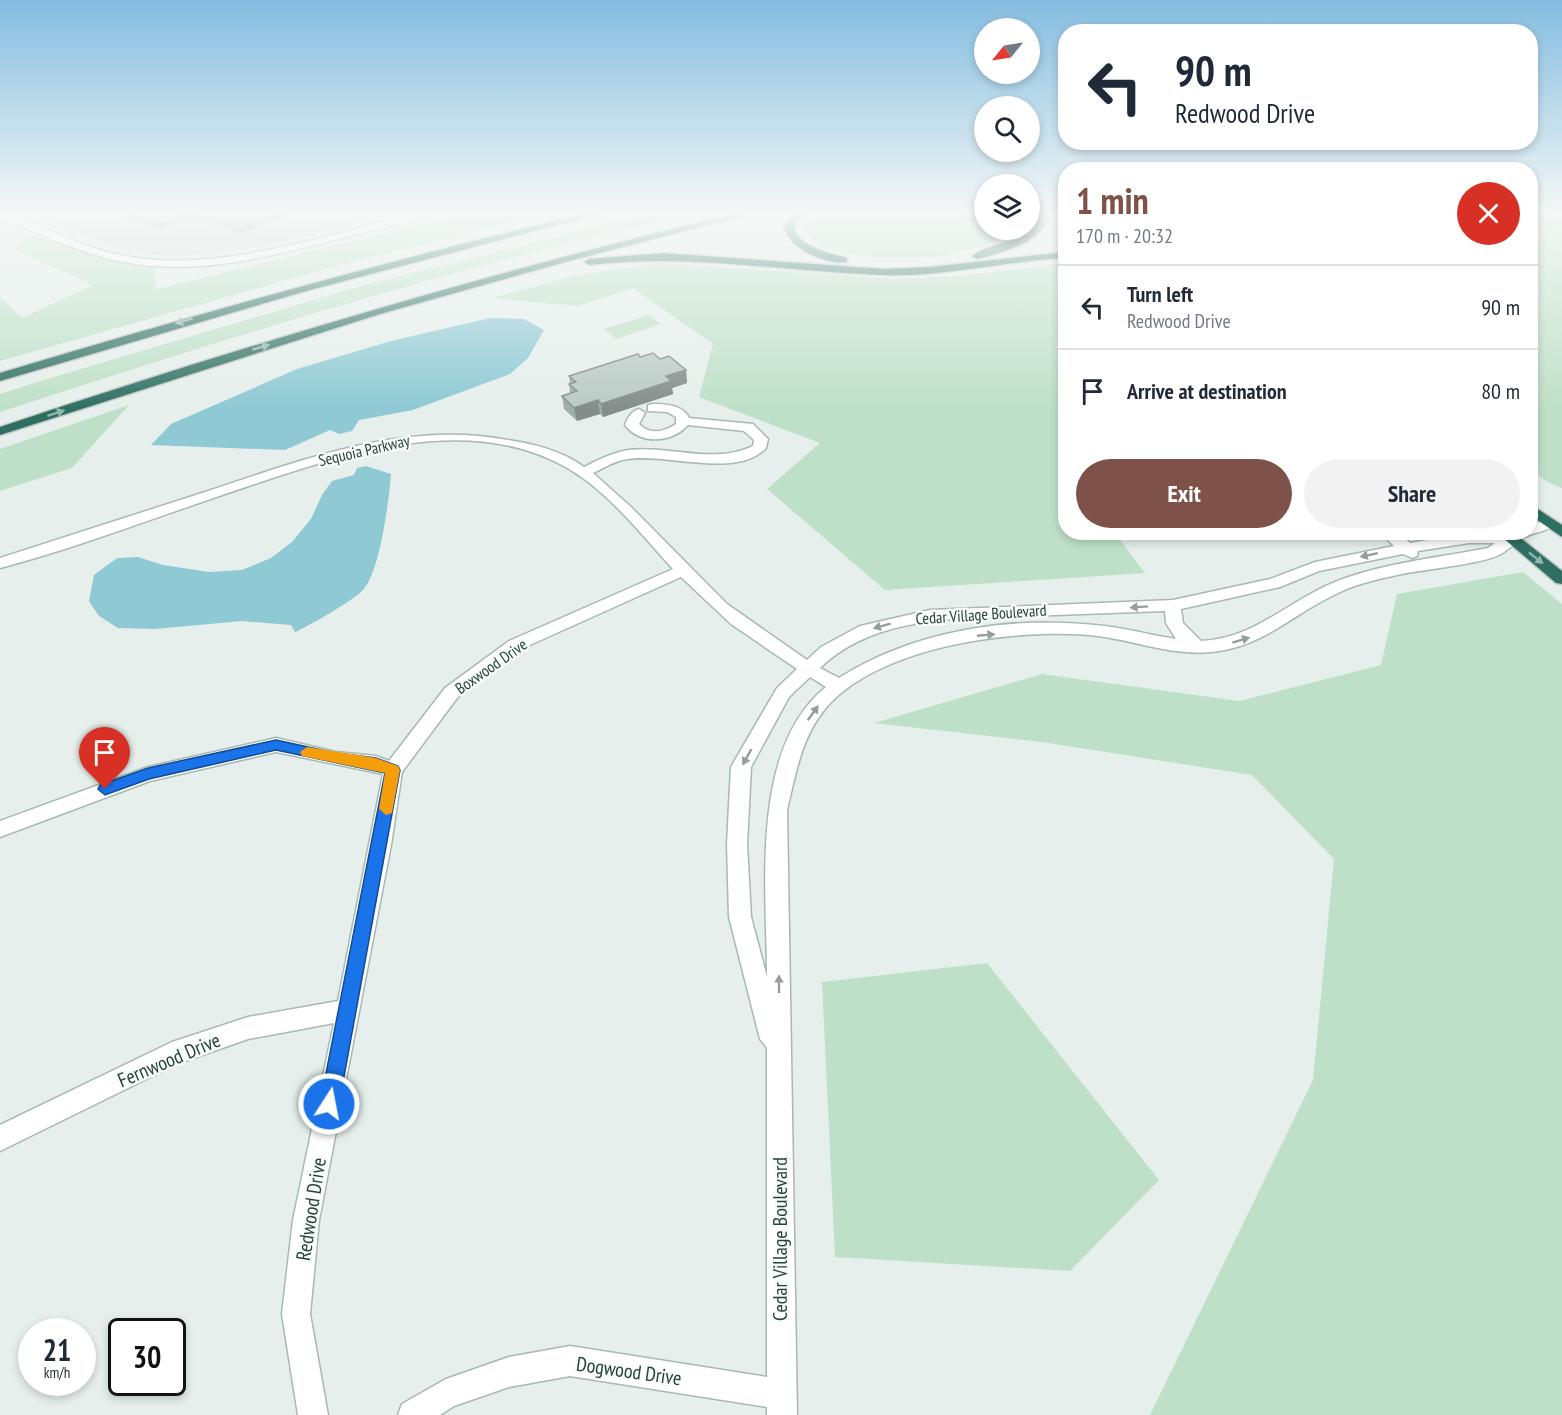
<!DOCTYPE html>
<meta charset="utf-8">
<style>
:root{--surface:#fff;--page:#f2f2f3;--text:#1f2937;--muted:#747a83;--line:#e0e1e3;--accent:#7f5249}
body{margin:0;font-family:"PT Sans Narrow",sans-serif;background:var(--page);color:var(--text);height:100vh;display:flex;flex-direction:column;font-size:22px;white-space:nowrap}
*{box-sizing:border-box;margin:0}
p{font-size:20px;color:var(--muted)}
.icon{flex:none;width:33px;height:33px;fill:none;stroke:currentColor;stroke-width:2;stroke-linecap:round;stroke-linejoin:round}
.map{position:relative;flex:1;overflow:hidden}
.drawer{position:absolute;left:1058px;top:162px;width:480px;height:378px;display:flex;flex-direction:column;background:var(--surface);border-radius:24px;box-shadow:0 3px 9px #0003}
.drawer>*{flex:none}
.top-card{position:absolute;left:1058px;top:24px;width:480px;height:126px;border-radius:24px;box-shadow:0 3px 9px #0003;background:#fff;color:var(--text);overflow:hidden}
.needle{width:39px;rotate:240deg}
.tools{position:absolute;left:974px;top:18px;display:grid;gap:12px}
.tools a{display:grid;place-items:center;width:66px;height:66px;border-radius:50%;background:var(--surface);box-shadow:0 3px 9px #0003;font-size:30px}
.speed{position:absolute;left:18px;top:1318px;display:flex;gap:12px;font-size:30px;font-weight:700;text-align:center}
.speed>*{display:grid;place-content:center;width:78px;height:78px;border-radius:50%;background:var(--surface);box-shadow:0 3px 9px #0003;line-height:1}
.speed small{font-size:15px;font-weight:400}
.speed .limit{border:3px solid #111;border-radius:9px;background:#fff;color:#111}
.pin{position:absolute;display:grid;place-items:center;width:51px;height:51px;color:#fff;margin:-62px -26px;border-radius:50% 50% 50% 0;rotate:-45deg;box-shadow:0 0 6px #0007}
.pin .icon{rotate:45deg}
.me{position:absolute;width:66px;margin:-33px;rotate:11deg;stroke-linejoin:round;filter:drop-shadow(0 0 4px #0008)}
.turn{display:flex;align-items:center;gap:21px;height:126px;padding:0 18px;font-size:27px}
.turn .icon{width:78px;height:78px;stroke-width:2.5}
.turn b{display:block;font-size:42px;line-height:51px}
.round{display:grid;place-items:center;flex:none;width:63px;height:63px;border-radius:32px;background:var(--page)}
.overview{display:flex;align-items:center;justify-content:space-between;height:102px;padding:0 18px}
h1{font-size:36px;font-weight:600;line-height:45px;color:var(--accent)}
.cta{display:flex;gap:12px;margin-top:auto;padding:12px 18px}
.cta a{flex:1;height:69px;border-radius:36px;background:var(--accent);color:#fff;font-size:24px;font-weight:600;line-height:69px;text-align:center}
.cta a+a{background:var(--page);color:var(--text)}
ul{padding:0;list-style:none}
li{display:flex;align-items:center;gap:18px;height:84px;padding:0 18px;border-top:2px solid var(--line)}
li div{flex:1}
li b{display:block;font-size:22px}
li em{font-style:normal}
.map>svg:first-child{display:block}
.built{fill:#d4dfda}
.green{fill:#bfe0c8}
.water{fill:#8ec9d4}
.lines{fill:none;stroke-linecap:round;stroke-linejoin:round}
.minor-casing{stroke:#a8b8b2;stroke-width:3}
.highway-casing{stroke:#c2cac8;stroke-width:3}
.minor{fill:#fff;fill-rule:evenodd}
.highway{fill:#2f6f62;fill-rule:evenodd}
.wall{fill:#a1aea9}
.shaded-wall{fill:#838d89}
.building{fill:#bbcac4;stroke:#838d89;stroke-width:1.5}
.oneway{fill:#93b5ae}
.oneway2{fill:#92a09c}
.route{fill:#1a73e8;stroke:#114b97;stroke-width:1.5}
.slow{fill:#f59e0b}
.labels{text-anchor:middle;stroke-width:5;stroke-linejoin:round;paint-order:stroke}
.street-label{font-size:16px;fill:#24423a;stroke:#f7fbf9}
.near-street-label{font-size:20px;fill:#24423a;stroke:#f7fbf9}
</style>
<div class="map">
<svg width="1562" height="1415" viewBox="0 0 1562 1415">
<rect width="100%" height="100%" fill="#e6efeb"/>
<path class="built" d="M17,211H406L258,247L186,256L154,255L125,250Z"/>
<path class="green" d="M477,211H557L340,265L0,361V297L22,318L93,285L16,250L29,235L153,266L157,289Z
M660,211H705C466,264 232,336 0,412V394L44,380L364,285Z
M822,211H984V230H1012L986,246L937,257L878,258L825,248L803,230L816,213Z
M1530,211H1562V488L1546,481L1530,469Z
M659,263L895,279L957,276L1065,263V532L1115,533L1145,573L885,590L767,489L820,443L699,397L713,344L633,288L578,306L493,298L573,276Z
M649,315L661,324L616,339L604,329Z
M129,405L72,468L0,491V449Z
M1523,572L1562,604V1415H1150L1313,1080L1334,859L1252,775L1042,742L874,723L1042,674L1239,701L1381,665L1397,594Z
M987,963L1159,1180L1070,1271L835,1257L822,982Z"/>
<path class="water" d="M490,318L524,319L544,330L528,358L510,374L413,410L359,420L352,431L339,434L330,430L285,450L151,445L171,424L297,369L391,341Z
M366,466L391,474C389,500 380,572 363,590C354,600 309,626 295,632L291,625L242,621L155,629L118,628L99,616L89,601L94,575L117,558L138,557L163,565L209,572L242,570L271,558L292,542L311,519L322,495L332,481L354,475L357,468Z"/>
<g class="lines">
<defs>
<path id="minor" d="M421,211H436C423,221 372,230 353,235C281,254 199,277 124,262C81,254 41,234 0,218V212C43,224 81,248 125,256C219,274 330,234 421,211Z
M653,404C665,404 684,405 689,418L753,424L768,439L766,448C737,479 665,453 628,459C616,460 604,468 593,473L631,507L727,604L807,660L821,647L860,626L930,610L1173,600L1270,579L1315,562L1394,546L1380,532H1397L1410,543L1469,533L1530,532V525L1550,519L1557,523C1551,530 1538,532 1529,535C1517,540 1510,549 1499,555C1482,564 1419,570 1397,575C1374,580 1352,585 1332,596C1293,615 1263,645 1219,651C1178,658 1137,641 1098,636C1019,627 873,645 822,713C801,740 795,777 787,810L797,1415H767V1407L570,1376L509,1387L454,1406L440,1415H398L402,1404L446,1379L509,1357L570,1346L767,1377V1048L760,1039L729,917L727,844L731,767L777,688L797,669L731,624L681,577L521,649L457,698L402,772L391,845L319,1220L310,1314L328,1415H298L282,1314L293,1220L334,1023L248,1039L177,1064L0,1151V1125L172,1042L248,1017L338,1001L383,774L276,752L150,781L0,837V821L148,767L276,738L336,752L376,756L389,761L445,688L509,641L673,569C639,532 605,487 560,464C456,410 327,460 225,494C151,519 76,548 0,568V558C66,537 133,515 199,494C300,461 401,420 508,440C535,444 562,451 584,467C598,460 612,453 628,450C670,445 712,465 753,446L754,440L744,431L688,425C672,443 640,445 625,425C627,418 632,411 639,409L645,413L639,424C650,435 664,432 676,424V417L667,412L648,411V405ZM1469,543H1495L1488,548C1437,558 1383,563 1335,582C1288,601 1254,639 1201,641L1183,623L1181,609L1280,587L1319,571L1403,554L1412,558L1417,556L1418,551ZM1165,611L1166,623L1176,639C1149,635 1122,627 1095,625C1008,616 913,631 839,678L820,668C875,615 957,619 1028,616C1073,614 1119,613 1165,611ZM810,677L826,687C749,749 767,889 767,977L751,917L747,844L751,767L789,697Z"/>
<path id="highway" d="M595,211H611L306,291L0,381V373C197,314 395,259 595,211Z
M746,211H762L569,261L380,314L0,435V427C246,345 494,271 746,211Z
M800,211H811L797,221L794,228C800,248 829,253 847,258V262C826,265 790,249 784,228L790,218Z
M1043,211H1053C1041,243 1007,251 977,259L972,256C996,238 1028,249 1043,211Z
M1065,252V258C1004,261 945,277 884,275C783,272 692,253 589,265L584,262L589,259L663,253L884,269L929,267Z
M1530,504L1562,525V537L1530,515Z
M1496,532H1513L1562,571V584L1556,583Z"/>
</defs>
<use href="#minor" class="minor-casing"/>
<use href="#highway" class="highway-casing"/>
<use href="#minor" class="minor"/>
<use href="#highway" class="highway"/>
</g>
<path class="wall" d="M110,211H296L240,233L192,217L161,228Z
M640,357L660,359L686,370L687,383L672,388L673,394L603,417L600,414L577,421L564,409L562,396L570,393L569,384L570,383L569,376Z"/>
<path class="shaded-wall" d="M285,211H296L240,233L239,229Z
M191,213L192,217L161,228L159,225Z
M686,370L687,383L672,388L673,394L603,417L601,404L666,376Z
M598,400L600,414L577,421L574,408Z"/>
<path class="building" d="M119,211H285L239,229L191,213L159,225Z
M653,353L660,359L669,356L686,370L666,376L671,381L601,404L598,400L574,408L562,396L577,391L569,384L576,382L569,376L638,354L640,357Z"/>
<defs><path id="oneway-solid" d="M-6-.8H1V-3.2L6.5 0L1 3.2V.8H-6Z" transform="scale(1.5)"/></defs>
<g class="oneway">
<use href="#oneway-solid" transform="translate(184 321) rotate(163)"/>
<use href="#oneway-solid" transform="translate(261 347) rotate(-17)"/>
<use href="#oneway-solid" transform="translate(56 413) rotate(-18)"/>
<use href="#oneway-solid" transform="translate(1536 558) rotate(38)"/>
</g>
<g class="oneway2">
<use href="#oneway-solid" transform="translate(1369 555) rotate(168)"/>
<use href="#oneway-solid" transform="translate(1139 607) rotate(176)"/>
<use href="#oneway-solid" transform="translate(882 626) rotate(165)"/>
<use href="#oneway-solid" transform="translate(986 635) rotate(-5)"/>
<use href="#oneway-solid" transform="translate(1241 640) rotate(-17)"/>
<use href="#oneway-solid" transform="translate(813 713) rotate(-54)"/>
<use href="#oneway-solid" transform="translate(747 757) rotate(119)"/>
<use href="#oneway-solid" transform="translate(779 984) rotate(-90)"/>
</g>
<linearGradient id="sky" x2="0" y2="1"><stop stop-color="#84bce0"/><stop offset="0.52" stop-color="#f4f8f6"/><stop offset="1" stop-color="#f4f8f6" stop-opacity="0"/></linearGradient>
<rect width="1562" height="409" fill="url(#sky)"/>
<path class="route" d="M276,740L336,753L376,758L398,766L400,770L339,1104L336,1110L329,1113L322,1110L320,1104L385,773L276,750L149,779L105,795L98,789L100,785L148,768Z"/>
<path class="slow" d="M307,747L376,758L398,766L400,770L392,813L386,815L379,809L385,773L302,756L300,752Z"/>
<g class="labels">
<g class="street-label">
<text transform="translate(364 450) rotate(-13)" y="6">Sequoia Parkway</text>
<text transform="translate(981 614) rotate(-4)" y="6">Cedar Village Boulevard</text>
<text transform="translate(491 666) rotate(-35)" y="6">Boxwood Drive</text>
</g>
<g class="near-street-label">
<text transform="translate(169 1060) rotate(-23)" y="7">Fernwood Drive</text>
<text transform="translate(311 1209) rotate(-81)" y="7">Redwood Drive</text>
<text transform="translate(780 1239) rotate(-90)" y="7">Cedar Village Boulevard</text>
<text transform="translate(629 1371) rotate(8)" y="7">Dogwood Drive</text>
</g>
</g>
</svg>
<div class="tools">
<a><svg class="needle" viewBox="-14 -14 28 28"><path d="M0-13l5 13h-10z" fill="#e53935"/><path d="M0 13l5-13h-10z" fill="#747a83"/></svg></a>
<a><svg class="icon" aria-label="search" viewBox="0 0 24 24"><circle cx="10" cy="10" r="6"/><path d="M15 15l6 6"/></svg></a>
<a><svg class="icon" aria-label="layers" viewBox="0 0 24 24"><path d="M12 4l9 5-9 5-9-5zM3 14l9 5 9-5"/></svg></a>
</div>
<div class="speed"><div>21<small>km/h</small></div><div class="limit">30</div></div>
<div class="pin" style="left:105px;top:789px;background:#d93025"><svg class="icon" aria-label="arrive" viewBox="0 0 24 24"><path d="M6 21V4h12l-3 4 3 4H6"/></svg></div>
<svg class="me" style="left:329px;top:1104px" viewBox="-20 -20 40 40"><circle r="17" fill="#1a73e8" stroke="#fff" stroke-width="3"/><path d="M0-11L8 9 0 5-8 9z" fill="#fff"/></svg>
<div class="top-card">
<div class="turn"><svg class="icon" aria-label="left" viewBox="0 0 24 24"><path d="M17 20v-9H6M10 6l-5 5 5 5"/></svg><div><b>90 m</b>Redwood Drive</div></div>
</div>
<section class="drawer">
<div class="overview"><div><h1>1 min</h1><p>170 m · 20:32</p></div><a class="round" style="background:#d93025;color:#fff"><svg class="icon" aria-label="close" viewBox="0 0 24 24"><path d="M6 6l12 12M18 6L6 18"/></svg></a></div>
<ul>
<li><svg class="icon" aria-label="left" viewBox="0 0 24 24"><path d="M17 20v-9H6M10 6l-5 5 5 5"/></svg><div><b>Turn left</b><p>Redwood Drive</p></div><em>90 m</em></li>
<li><svg class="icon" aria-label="arrive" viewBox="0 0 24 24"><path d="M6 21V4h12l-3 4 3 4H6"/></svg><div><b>Arrive at destination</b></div><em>80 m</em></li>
</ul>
<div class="cta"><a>Exit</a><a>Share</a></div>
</section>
</div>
